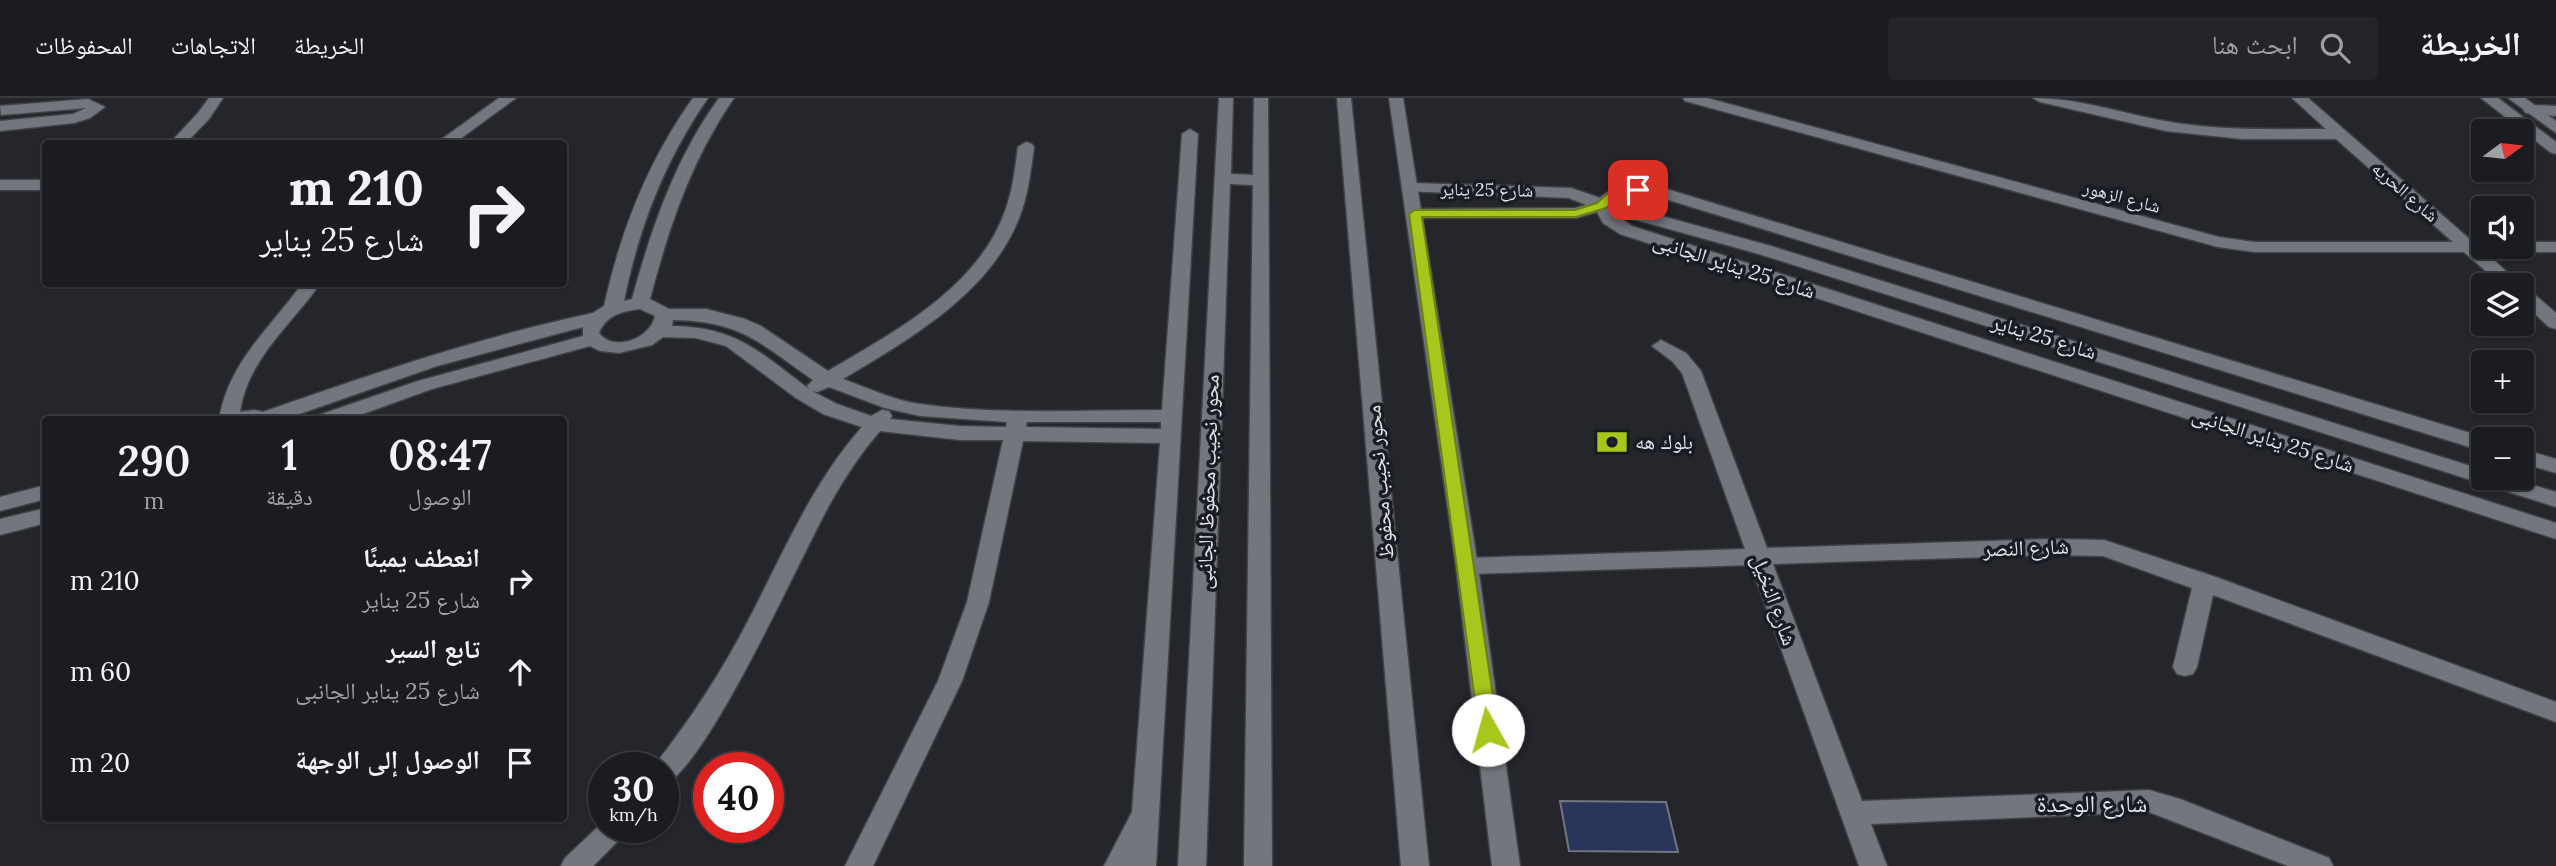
<!DOCTYPE html>
<html lang="ar">
<meta charset="utf-8">
<style>
:root{--surface:#1b1c21;--page:#24252a;--text:#f1f3f6;--muted:#a0a1a5;--line:#393a3f}
body{margin:0;font-family:Lora,"Noto Naskh Arabic",serif;background:var(--page);color:var(--text);direction:rtl;height:100vh;display:flex;flex-direction:column;font-size:26px;white-space:nowrap}
*{box-sizing:border-box;margin:0}
p{font-size:23px;color:var(--muted)}
.icon{flex:none;width:38px;height:38px;fill:none;stroke:currentColor;stroke-width:2;stroke-linecap:round;stroke-linejoin:round}
.map{position:relative;flex:1;overflow:hidden;direction:ltr}
.drawer{position:absolute;left:42px;top:318px;width:525px;height:406px;display:flex;flex-direction:column;background:var(--surface);border-radius:7px;box-shadow:0 2px 5px #0004,0 0 0 2px var(--line);direction:rtl}
.drawer>*{flex:none}
.hud{position:absolute;left:42px;top:42px;width:525px;height:147px;border-radius:7px;box-shadow:0 2px 5px #0004,0 0 0 2px var(--line);direction:rtl;background:#1b1c21;color:var(--text);overflow:hidden}
.needle{width:46px;rotate:75deg}
.tools{position:absolute;left:2471px;top:21px;display:grid;gap:14px}
.tools a{display:grid;place-items:center;width:63px;height:63px;border-radius:7px;background:var(--surface);box-shadow:0 2px 5px #0004,0 0 0 2px var(--line);font-size:35px}
.speed{position:absolute;left:588px;top:654px;display:flex;gap:14px;font-size:35px;font-weight:700;text-align:center}
.speed>*{display:grid;place-content:center;width:91px;height:91px;border-radius:50%;background:var(--surface);box-shadow:0 2px 5px #0004,0 0 0 2px var(--line);line-height:1}
.speed small{font-size:18px;font-weight:400}
.speed .limit{border:10px solid #d22;background:#fff;color:#111}
.pin{position:absolute;display:grid;place-items:center;width:60px;height:60px;color:#fff;margin:-30px;border-radius:14px;box-shadow:0 4px 10px #0006}
.me{position:absolute;width:77px;margin:-38px;rotate:353deg;stroke-linejoin:round;filter:drop-shadow(0 0 5px #0008)}
.turn{display:flex;align-items:center;gap:24px;height:147px;padding:0 28px;font-size:32px}
.turn .icon{width:91px;height:91px;stroke-width:2.5}
.turn b{display:block;font-size:49px;line-height:60px}
.eta{display:flex;justify-content:space-evenly;align-items:center;height:119px;text-align:center}
.eta b{font-size:42px;font-weight:600;line-height:49px}
ul{padding:0;list-style:none}
li{display:flex;align-items:center;gap:21px;height:91px;padding:0 28px}
li div{flex:1}
li b{display:block;font-size:26px}
li em{font-style:normal}
header{display:flex;align-items:center;gap:42px;box-sizing:border-box;height:98px;padding:0 35px;background:var(--surface);border-bottom:2px solid var(--line)}
header strong{font-size:33px}
nav{display:flex;gap:38px;margin-inline-start:auto;font-size:24px}
.search{width:490px;height:63px;background:var(--page);display:flex;align-items:center;gap:18px;box-sizing:border-box;padding:0 24px;border-radius:7px;color:var(--muted);font-size:26px}
.map>svg:first-child{display:block}
.building{fill:#2a355c;stroke:#72757d;stroke-width:2}
.lines{fill:none;stroke-linecap:round;stroke-linejoin:round}
.street-casing{stroke:#404247;stroke-width:3}
.secondary-casing{stroke:#404247;stroke-width:3}
.street{fill:#74767e;fill-rule:evenodd}
.secondary{fill:#74767e;fill-rule:evenodd}
.route{fill:#a8c71c;stroke:#6d8112;stroke-width:2}
.labels{text-anchor:middle;stroke-width:7;stroke-linejoin:round;paint-order:stroke}
.far-street-label{font-size:18px;fill:#e1e3e7;stroke:#1a1c23}
.street-label{font-size:21px;fill:#e1e3e7;stroke:#1a1c23}
.poi-label{font-size:21px;fill:#e1e3e7;stroke:#1a1c23;text-anchor:start}
.near-street-label{font-size:24px;fill:#e1e3e7;stroke:#1a1c23}
</style>
<header>
<strong>الخريطة</strong>
<div class="search"><svg class="icon" aria-label="search" viewBox="0 0 24 24"><circle cx="10" cy="10" r="6"/><path d="M15 15l6 6"/></svg>ابحث هنا</div>
<nav><a>الخريطة</a><a>الاتجاهات</a><a>المحفوظات</a></nav>
</header>
<div class="map">
<svg width="2556" height="768" viewBox="0 0 2556 768">
<rect width="100%" height="100%" fill="#24262c"/>
<path class="building" d="M1560,703L1666,704L1678,754L1569,753Z"/>
<g class="lines">
<defs>
<path id="street" d="M209,0H223L209,21L185,46H169L198,15Z
M499,0H516L453,46H435Z
M693,0H708C665,62 639,128 624,203L632,201C652,129 675,61 719,0H734C691,62 669,129 650,201L669,211H706L745,221L761,228L828,273C894,234 978,190 1005,113C1013,92 1015,70 1018,49L1026,44L1032,46L1034,49C1031,70 1029,92 1022,112C995,193 911,240 843,281C868,290 893,302 920,306C999,317 1082,312 1162,312L1182,36L1190,31L1198,36L1156,768H1104L1132,714L1160,345L1023,343L989,504L962,583L873,768H845L938,583L967,504L1003,342H960L880,333C861,355 845,379 831,404C803,453 707,671 663,687V670L654,668C690,622 722,574 749,521C783,456 812,385 862,329L823,316L796,300L726,248L696,240L663,239L652,247L619,255L600,253L590,248L432,291L346,322H316L319,317L418,283L583,238V229L437,268L282,322H219C228,265 270,230 302,186H320C291,227 247,262 240,314L254,312L263,314C372,276 480,239 593,215L604,208C621,132 648,63 693,0ZM640,211L655,218C651,240 614,255 599,235C606,217 623,213 640,211ZM673,222C741,223 760,245 813,282L807,288L809,291C759,254 737,229 672,228ZM829,289L885,310L920,318L1007,324L1006,329L960,328L890,321L892,318L889,313L882,312L871,318L837,306L812,293L817,294ZM1027,324H1161V331L1026,329Z
M1683,0H1707L2219,139L2254,144H2453L2336,41H2242L2166,33L2040,4L2033,0C2078,0 2120,15 2165,23C2218,33 2272,31 2326,31L2292,0H2308L2473,144H2483V149H2522V144H2556V154H2485L2521,187H2502L2464,154H2254L2218,149L1685,3Z
M2481,0H2498L2556,44V56L2550,54Z
M88,1L105,9L90,20L74,25L0,33V23L73,16L86,10L1,17L0,8Z
M2531,7L2556,8V18L2526,15L2523,12Z
M0,82H46V92H0Z
M1411,85L1571,90L1600,100C1617,84 1638,88 1660,89L2490,341H2483V353L2476,351L1659,99L1624,98L1614,105L1771,148L2483,372V380H2509L2556,394V409L1759,156L1615,116L1632,128L2556,425V441L1620,136L1603,125L1597,114L1576,120H1409L1407,116L1409,112L1415,111L1575,110L1586,107L1569,100L1405,93L1403,90Z
M2522,190L2528,191L2556,215V231L2549,229L2522,204Z
M1661,242L1686,255L1701,273L1767,450L2051,441L2104,442L2213,478L2556,604V624L2213,497L2197,569L2193,576L2185,578L2177,576L2173,569L2192,490L2103,458L2051,457L1773,466L1862,703L2149,692L2180,701L2329,760L2333,768H2288L2149,714L1871,726L1887,768H1859L1751,467L1467,476L1459,474L1456,468L1459,462L1467,460L1745,451L1682,275L1672,263L1652,248Z
M2522,351L2556,361V375L2522,365Z
M46,387V401L0,413V399Z
M46,410V425L0,437V421Z
M604,723V730H627L623,738L593,768H561L565,760Z"/>
<path id="secondary" d="M1219,0H1233L1231,76L1253,77L1254,0H1268L1272,768H1244L1253,87L1230,86L1206,768H1178Z
M1337,0H1351L1429,768H1401Z
M1389,0H1403L1478,468L1520,768H1492L1456,468Z
M2508,0H2525L2556,23V35Z"/>
</defs>
<use href="#street" class="street-casing"/>
<use href="#secondary" class="secondary-casing"/>
<use href="#street" class="street"/>
<use href="#secondary" class="secondary"/>
</g>
<path class="route" d="M1638,88L1642,89V95L1619,99L1606,110L1576,119H1422L1498,632L1495,637L1488,639L1482,637L1479,632L1409,116L1415,112H1575L1597,105L1611,93Z"/>
<defs>
<symbol id="bank-bare" viewBox="-9 -9 18 18"><path d="M-6-4H6V4H-6ZM0-2.3a2.3 2.3 0 1 0 0 4.6a2.3 2.3 0 1 0 0-4.6Z" fill="#a8c71c" stroke="#1a1c23" stroke-width="2.5" paint-order="stroke"/></symbol>
</defs>
<g fill-rule="evenodd">
<use href="#bank-bare" x="1590" y="322" width="44" height="44"/>
</g>
<g class="labels">
<g class="far-street-label">
<text transform="translate(1487 92) rotate(1)" y="6">شارع 25 يناير</text>
<text transform="translate(2405 94) rotate(41)" y="6">شارع الحريه</text>
<text transform="translate(2122 99) rotate(15)" y="6">شارع الزهور</text>
</g>
<g class="street-label">
<text transform="translate(1734 168) rotate(18)" y="7">شارع 25 يناير الجانبى</text>
<text transform="translate(2044 239) rotate(17)" y="7">شارع 25 يناير</text>
<text transform="translate(2273 342) rotate(18)" y="7">شارع 25 يناير الجانبى</text>
<text transform="translate(1208 384) rotate(-88)" y="7">محور نجيب محفوظ الجانبى</text>
<text transform="translate(1380 384) rotate(-95)" y="7">محور نجيب محفوظ</text>
<text transform="translate(2026 450) rotate(-2)" y="7">شارع النصر</text>
<text transform="translate(1774 502) rotate(70)" y="7">شارع النخيل</text>
</g>
<g class="poi-label">
<text x="1635" y="351">بلوك هه</text>
</g>
<g class="near-street-label">
<text x="2092" y="714">شارع الوحدة</text>
</g>
</g>
</svg>
<div class="tools">
<a><svg class="needle" viewBox="-14 -14 28 28"><path d="M0-13l5 13h-10z" fill="#e53935"/><path d="M0 13l5-13h-10z" fill="#a0a1a5"/></svg></a>
<a><svg class="icon" aria-label="sound" viewBox="0 0 24 24"><path d="M4 9h4l5-4v14l-5-4H4zM17 9q2 3 0 6"/></svg></a>
<a><svg class="icon" aria-label="layers" viewBox="0 0 24 24"><path d="M12 4l9 5-9 5-9-5zM3 14l9 5 9-5"/></svg></a>
<a>+</a>
<a>−</a>
</div>
<div class="speed"><div>30<small>km/h</small></div><div class="limit">40</div></div>
<div class="pin" style="left:1638px;top:92px;background:#d93025"><svg class="icon" aria-label="arrive" viewBox="0 0 24 24"><path d="M6 21V4h12l-3 4 3 4H6"/></svg></div>
<svg class="me" style="left:1488px;top:632px" viewBox="-20 -20 40 40"><circle r="19" fill="#fff"/><path d="M0-13L10 11 0 6-10 11z" fill="#a8c71c"/></svg>
<div class="hud">
<div class="turn"><svg class="icon" aria-label="right" viewBox="0 0 24 24"><path d="M7 20v-9h11M14 6l5 5-5 5"/></svg><div><b>210 m</b>شارع 25 يناير</div></div>
</div>
<section class="drawer">
<div class="eta">
<div><b>08:47</b><p>الوصول</p></div>
<div><b>1</b><p>دقيقة</p></div>
<div><b>290</b><p>m</p></div>
</div>
<ul>
<li><svg class="icon" aria-label="right" viewBox="0 0 24 24"><path d="M7 20v-9h11M14 6l5 5-5 5"/></svg><div><b>انعطف يمينًا</b><p>شارع 25 يناير</p></div><em>210 m</em></li>
<li><svg class="icon" aria-label="ahead" viewBox="0 0 24 24"><path d="M12 20V5M6 11l6-6 6 6"/></svg><div><b>تابع السير</b><p>شارع 25 يناير الجانبى</p></div><em>60 m</em></li>
<li><svg class="icon" aria-label="arrive" viewBox="0 0 24 24"><path d="M6 21V4h12l-3 4 3 4H6"/></svg><div><b>الوصول إلى الوجهة</b></div><em>20 m</em></li>
</ul>
</section>
</div>
